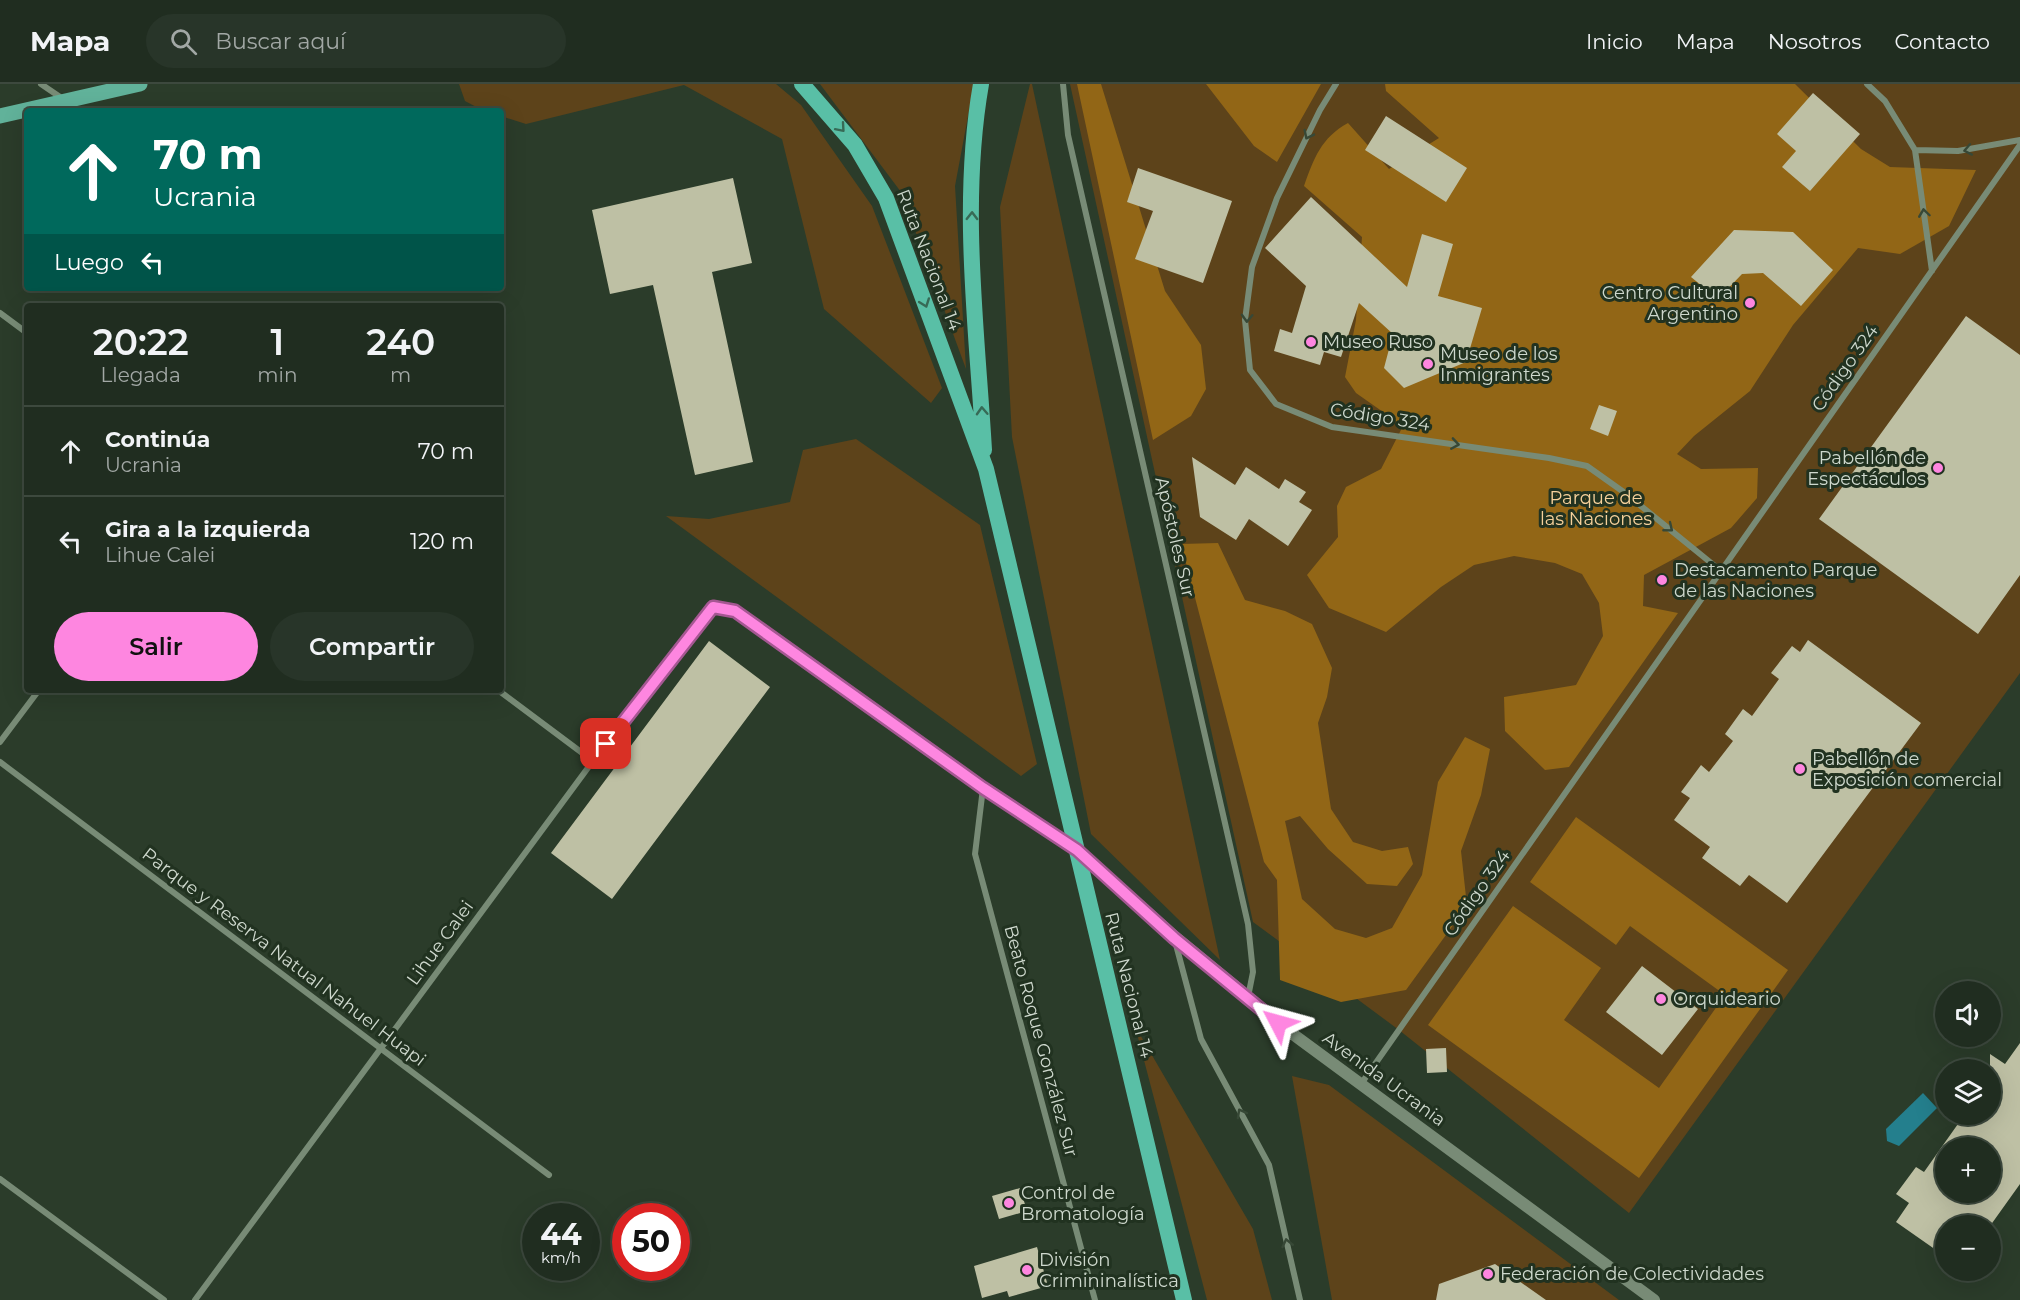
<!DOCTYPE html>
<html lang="es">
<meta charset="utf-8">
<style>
:root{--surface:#202d20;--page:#283529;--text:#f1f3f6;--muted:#a2a8a5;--line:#3d493e;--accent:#fe86e0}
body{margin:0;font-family:Montserrat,sans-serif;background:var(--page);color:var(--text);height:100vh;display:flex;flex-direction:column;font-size:22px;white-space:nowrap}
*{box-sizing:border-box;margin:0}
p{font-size:20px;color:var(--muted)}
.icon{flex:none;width:33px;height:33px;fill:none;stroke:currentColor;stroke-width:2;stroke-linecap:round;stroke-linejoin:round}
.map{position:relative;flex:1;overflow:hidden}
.sheet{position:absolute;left:24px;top:219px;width:480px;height:390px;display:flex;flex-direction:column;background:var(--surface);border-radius:6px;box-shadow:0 6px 24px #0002,0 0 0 2px var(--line)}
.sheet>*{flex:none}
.banner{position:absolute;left:24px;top:24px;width:480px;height:183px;border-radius:6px;box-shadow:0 6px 24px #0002,0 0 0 2px var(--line);background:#00695c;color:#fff;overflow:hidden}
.buttons{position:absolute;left:1935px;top:897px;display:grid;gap:12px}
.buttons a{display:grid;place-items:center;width:66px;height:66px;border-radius:50%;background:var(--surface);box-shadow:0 6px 24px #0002,0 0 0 2px var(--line);font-size:30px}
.speed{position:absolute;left:522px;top:1119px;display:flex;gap:12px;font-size:30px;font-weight:700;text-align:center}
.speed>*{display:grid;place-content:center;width:78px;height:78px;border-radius:50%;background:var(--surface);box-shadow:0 6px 24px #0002,0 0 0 2px var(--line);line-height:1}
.speed small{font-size:15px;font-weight:400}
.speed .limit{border:9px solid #d22;background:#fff;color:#111}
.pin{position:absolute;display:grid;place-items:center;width:51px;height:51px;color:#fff;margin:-26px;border-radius:12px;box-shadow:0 3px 9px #0006}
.me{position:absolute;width:66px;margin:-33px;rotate:309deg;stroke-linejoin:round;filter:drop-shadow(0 0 4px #0008)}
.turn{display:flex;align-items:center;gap:21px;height:126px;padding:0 30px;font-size:27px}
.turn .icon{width:78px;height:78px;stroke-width:2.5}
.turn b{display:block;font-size:42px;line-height:51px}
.then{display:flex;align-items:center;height:57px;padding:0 30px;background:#0003;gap:12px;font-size:22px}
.eta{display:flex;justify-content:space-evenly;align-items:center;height:102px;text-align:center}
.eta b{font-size:36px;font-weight:600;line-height:42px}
.cta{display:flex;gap:12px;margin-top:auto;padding:12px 30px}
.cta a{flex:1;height:69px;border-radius:36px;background:var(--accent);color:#111;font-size:24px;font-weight:600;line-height:69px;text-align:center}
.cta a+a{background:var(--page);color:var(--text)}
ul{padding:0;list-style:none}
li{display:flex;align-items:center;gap:18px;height:90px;padding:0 30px;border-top:2px solid var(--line)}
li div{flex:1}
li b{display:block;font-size:22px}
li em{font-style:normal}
header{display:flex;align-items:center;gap:36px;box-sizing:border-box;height:84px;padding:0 30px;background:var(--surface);border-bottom:2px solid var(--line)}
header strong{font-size:28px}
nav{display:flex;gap:33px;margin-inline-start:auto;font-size:21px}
.search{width:420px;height:54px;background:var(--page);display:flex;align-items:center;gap:15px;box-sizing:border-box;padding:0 21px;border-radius:33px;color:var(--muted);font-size:22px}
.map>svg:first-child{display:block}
.green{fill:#5d431a}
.forest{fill:#926616}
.water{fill:#247f8d}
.building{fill:#bec0a4;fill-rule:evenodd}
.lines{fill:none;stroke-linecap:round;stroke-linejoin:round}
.minor{stroke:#788b76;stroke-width:6}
.secondary{stroke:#788b76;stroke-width:12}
.primary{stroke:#61b29a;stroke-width:15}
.trunk{stroke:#59bfa6;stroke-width:16}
.oneway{stroke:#376a56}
.oneway2{stroke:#374836}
.route-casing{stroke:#a55792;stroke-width:15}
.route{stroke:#fe86e0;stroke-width:10}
.poi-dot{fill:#fe86e0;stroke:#213220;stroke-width:2}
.labels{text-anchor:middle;stroke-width:6;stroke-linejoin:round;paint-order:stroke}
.street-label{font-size:18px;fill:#ced8cd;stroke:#213220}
.poi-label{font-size:18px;fill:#ced8cd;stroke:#213220;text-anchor:start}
.park-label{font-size:18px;fill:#f6d19b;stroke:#213220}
</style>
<header>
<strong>Mapa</strong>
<div class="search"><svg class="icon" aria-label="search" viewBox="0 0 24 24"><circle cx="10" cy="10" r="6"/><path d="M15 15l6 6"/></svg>Buscar aquí</div>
<nav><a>Inicio</a><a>Mapa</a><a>Nosotros</a><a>Contacto</a></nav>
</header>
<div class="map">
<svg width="2020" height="1216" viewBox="0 0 2020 1216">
<rect width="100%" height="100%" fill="#2b3c2a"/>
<path class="green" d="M459,0H776L801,21L872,122L942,304L931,319L824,225L782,55L684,1L526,40L501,32V27H484L465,17Z
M820,0H974L955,102L966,285L901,108Z
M1030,0H1032L1220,876L1091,750L1012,353L1000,123Z
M1070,0H2020V589L1629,1129L1399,946L1253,838Z
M856,355L980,441L1037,680L1021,692L666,432L709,435L790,418L803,366Z
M1135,942L1253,1145L1272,1216H1207Z
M1292,992L1329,1001L1619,1216H1332Z"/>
<path class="forest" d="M1077,0H1101L1165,207L1201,261L1206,305L1191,332L1153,356Z
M1206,0H1321L1277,78L1254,62Z
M1385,0H1795L1861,65L1890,83L1976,86L1949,142L1900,170L1858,164L1793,241L1750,307L1694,352L1677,370L1701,385L1758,384L1757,414L1731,444L1644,491L1643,522L1678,529L1569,683L1545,686L1505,647L1504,613L1576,601L1603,552L1599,519L1582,490L1555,479L1514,472L1474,481L1441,503L1386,548L1329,524L1307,491L1338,453L1337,422L1346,403L1381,385L1403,342L1356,309L1345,293L1356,236L1362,153L1304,102C1314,74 1321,54 1348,39L1389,85L1439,54L1386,7Z
M1218,459L1245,516L1285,527L1312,540L1332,584L1327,613L1318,639L1331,725L1353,758L1382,767L1408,763L1413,780L1397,802L1367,800L1328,765L1300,732L1285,737L1302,815L1335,845L1366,854L1392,844L1422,791L1438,698L1465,653L1490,665L1481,711L1461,767L1467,822L1406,906L1341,918L1280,896L1277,796L1264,778L1181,460Z
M1576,733L1788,886L1639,1094L1428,941L1513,822L1601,884L1564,936L1659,1004L1725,911L1630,842L1616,861L1530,798Z"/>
<path class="water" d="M1923,1009L1937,1024L1899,1062L1887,1057L1886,1045Z"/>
<path class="building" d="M1813,9L1860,50L1810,107L1782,83L1796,67L1777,50Z
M1386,32L1467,84L1446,118L1365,66Z
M1138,84L1232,117L1203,199L1135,175L1153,127L1127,118Z
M733,94L752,179L712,188L753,378L695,391L653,201L610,210L592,126Z
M1311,113L1407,203L1422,150L1453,160L1438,212L1482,224L1466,278L1404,304L1384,284L1393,250L1359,219L1341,273L1324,268L1320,281L1274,267L1280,245L1292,249L1306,202L1265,164Z
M1734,146L1793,148L1833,186L1801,222L1763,189L1742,190L1718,215L1691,193Z
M1966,232L2020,271V491L1978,550L1819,435Z
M1599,321L1617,327L1608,352L1590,345Z
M1192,373L1235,401L1246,383L1279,405L1285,395L1306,408L1299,418L1312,426L1288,462L1249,435L1236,456L1200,433Z
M1808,556L1921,639L1787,819L1749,791L1740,802L1702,774L1710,763L1674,736L1690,714L1681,708L1701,681L1709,688L1733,657L1725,650L1743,625L1752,632L1779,595L1771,589L1792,562L1800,568Z
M709,557L770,603L612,815L551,769Z
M1642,882L1698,925L1662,971L1606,928Z
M2020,959V1100L1990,1142H1946V1173L1896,1138L1909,1119L1896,1110L1916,1083L1924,1088L1965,1030H1990V970L2005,980ZM1946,1064H1990V1108H1946Z
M1446,964L1447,988L1427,989L1426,965Z
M1020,1104L1027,1127L999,1135L992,1112Z
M1037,1163L1048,1202L1009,1213L1007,1207L982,1214L974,1182Z
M1495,1180L1546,1216H1436L1439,1200Z"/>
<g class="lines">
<path class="minor" d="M41,0L63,15
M1063,0L1068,51L1248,840L1253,888L1248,913
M1336,0L1320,26L1277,114L1252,183L1245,236L1250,286L1276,320L1332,343L1549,374L1587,382L1625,409L1721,487
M1867,0L1885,17L1915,66L1932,187
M1915,66L1958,67L2020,56
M0,229L27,249
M498,606L593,677
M0,658L39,606
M0,678L549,1091
M983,704L975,770L1095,1216
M1175,857L1201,955L1269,1081L1300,1216
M1361,1000L2020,61
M0,1095L164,1216
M195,1216L593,677L713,523L735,527L1071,763"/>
<path class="secondary" d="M1077,766L1175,853L1294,951L1654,1216"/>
<path class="primary" d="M0,32L140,0"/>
<path class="trunk" d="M802,0L855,61L886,114L986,385L1184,1216
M981,0C960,120 977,246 984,366"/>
</g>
<defs><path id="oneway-chevron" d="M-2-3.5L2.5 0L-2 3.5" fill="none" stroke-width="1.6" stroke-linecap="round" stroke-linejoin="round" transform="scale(1.5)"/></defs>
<g class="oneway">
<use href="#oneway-chevron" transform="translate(841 44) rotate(49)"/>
<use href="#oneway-chevron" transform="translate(972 132) rotate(-89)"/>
<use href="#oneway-chevron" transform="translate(925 219) rotate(70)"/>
<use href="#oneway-chevron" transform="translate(982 327) rotate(-93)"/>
</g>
<g class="oneway2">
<use href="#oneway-chevron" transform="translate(1308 51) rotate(116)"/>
<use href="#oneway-chevron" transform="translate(1968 66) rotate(169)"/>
<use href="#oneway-chevron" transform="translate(1924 129) rotate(-98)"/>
<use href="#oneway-chevron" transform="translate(1247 234) rotate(92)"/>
<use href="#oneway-chevron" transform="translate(1455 360) rotate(9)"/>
<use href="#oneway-chevron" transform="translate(1669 444) rotate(39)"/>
<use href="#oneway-chevron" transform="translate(1241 1029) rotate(-119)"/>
<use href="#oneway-chevron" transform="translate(1287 1159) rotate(-103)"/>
</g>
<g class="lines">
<defs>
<path id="route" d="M606,660L713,523L735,527L983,704L1077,766L1174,854L1278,939"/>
</defs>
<use href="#route" class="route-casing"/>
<use href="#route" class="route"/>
</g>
<g class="poi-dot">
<circle cx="1750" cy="219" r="6"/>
<circle cx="1311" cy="258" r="6"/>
<circle cx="1428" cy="280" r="6"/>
<circle cx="1938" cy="384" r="6"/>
<circle cx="1662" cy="496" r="6"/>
<circle cx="1800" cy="685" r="6"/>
<circle cx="1661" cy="915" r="6"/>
<circle cx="1009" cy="1119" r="6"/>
<circle cx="1027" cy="1186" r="6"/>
<circle cx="1488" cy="1190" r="6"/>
</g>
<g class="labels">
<g class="street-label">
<text transform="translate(929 176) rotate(69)" y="6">Ruta Nacional 14</text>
<text transform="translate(1845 284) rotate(-55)" y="6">Código 324</text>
<text transform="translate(1380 333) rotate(9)" y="6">Código 324</text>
<text transform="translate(1175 453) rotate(77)" y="6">Apóstoles Sur</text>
<text transform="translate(1477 809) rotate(-55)" y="6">Código 324</text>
<text transform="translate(440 859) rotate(-54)" y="6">Lihue Calei</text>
<text transform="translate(284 873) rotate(37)" y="6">Parque y Reserva Natual Nahuel Huapi</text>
<text transform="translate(1129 901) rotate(76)" y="6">Ruta Nacional 14</text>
<text transform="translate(1041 957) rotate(75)" y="6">Beato Roque González Sur</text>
<text transform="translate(1384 995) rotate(36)" y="6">Avenida Ucrania</text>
</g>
<g class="poi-label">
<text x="1738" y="215" text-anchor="end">Centro Cultural<tspan x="1738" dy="21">Argentino</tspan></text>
<text x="1323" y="264">Museo Ruso</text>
<text x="1440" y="276">Museo de los<tspan x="1440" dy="21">Inmigrantes</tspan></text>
<text x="1926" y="380" text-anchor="end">Pabellón de<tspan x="1926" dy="21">Espectáculos</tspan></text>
<text x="1674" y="492">Destacamento Parque<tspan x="1674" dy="21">de las Naciones</tspan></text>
<text x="1812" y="681">Pabellón de<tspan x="1812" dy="21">Exposición comercial</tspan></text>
<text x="1673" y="921">Orquideario</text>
<text x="1021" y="1115">Control de<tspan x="1021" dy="21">Bromatología</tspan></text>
<text x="1039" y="1182">División<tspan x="1039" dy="21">Crimininalística</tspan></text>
<text x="1500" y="1196">Federación de Colectividades</text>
</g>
<g class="park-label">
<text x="1596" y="420">Parque de<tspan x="1596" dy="21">las Naciones</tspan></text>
</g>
</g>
</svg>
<div class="buttons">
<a><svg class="icon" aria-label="sound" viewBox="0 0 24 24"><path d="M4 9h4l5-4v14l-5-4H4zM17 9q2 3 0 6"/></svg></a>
<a><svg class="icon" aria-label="layers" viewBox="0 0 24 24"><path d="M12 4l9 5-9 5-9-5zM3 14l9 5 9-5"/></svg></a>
<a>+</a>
<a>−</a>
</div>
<div class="speed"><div>44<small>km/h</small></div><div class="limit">50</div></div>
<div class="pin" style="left:606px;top:660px;background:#d93025"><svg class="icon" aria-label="arrive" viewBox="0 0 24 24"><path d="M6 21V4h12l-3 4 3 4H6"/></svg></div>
<svg class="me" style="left:1278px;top:939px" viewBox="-20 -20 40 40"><path d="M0-17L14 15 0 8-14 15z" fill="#fe86e0" stroke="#fff" stroke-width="4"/></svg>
<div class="banner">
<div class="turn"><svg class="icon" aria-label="ahead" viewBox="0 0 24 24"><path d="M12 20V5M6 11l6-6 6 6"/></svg><div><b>70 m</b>Ucrania</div></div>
<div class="then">Luego<svg class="icon" aria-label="left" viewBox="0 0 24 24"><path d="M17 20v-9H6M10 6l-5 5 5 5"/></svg></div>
</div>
<section class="sheet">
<div class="eta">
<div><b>20:22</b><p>Llegada</p></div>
<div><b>1</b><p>min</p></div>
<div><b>240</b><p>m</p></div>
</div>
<ul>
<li><svg class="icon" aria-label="ahead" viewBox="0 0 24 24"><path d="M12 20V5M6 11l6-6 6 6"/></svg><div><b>Continúa</b><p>Ucrania</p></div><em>70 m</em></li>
<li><svg class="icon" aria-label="left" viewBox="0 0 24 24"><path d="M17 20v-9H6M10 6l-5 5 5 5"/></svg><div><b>Gira a la izquierda</b><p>Lihue Calei</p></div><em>120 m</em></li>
</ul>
<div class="cta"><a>Salir</a><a>Compartir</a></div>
</section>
</div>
